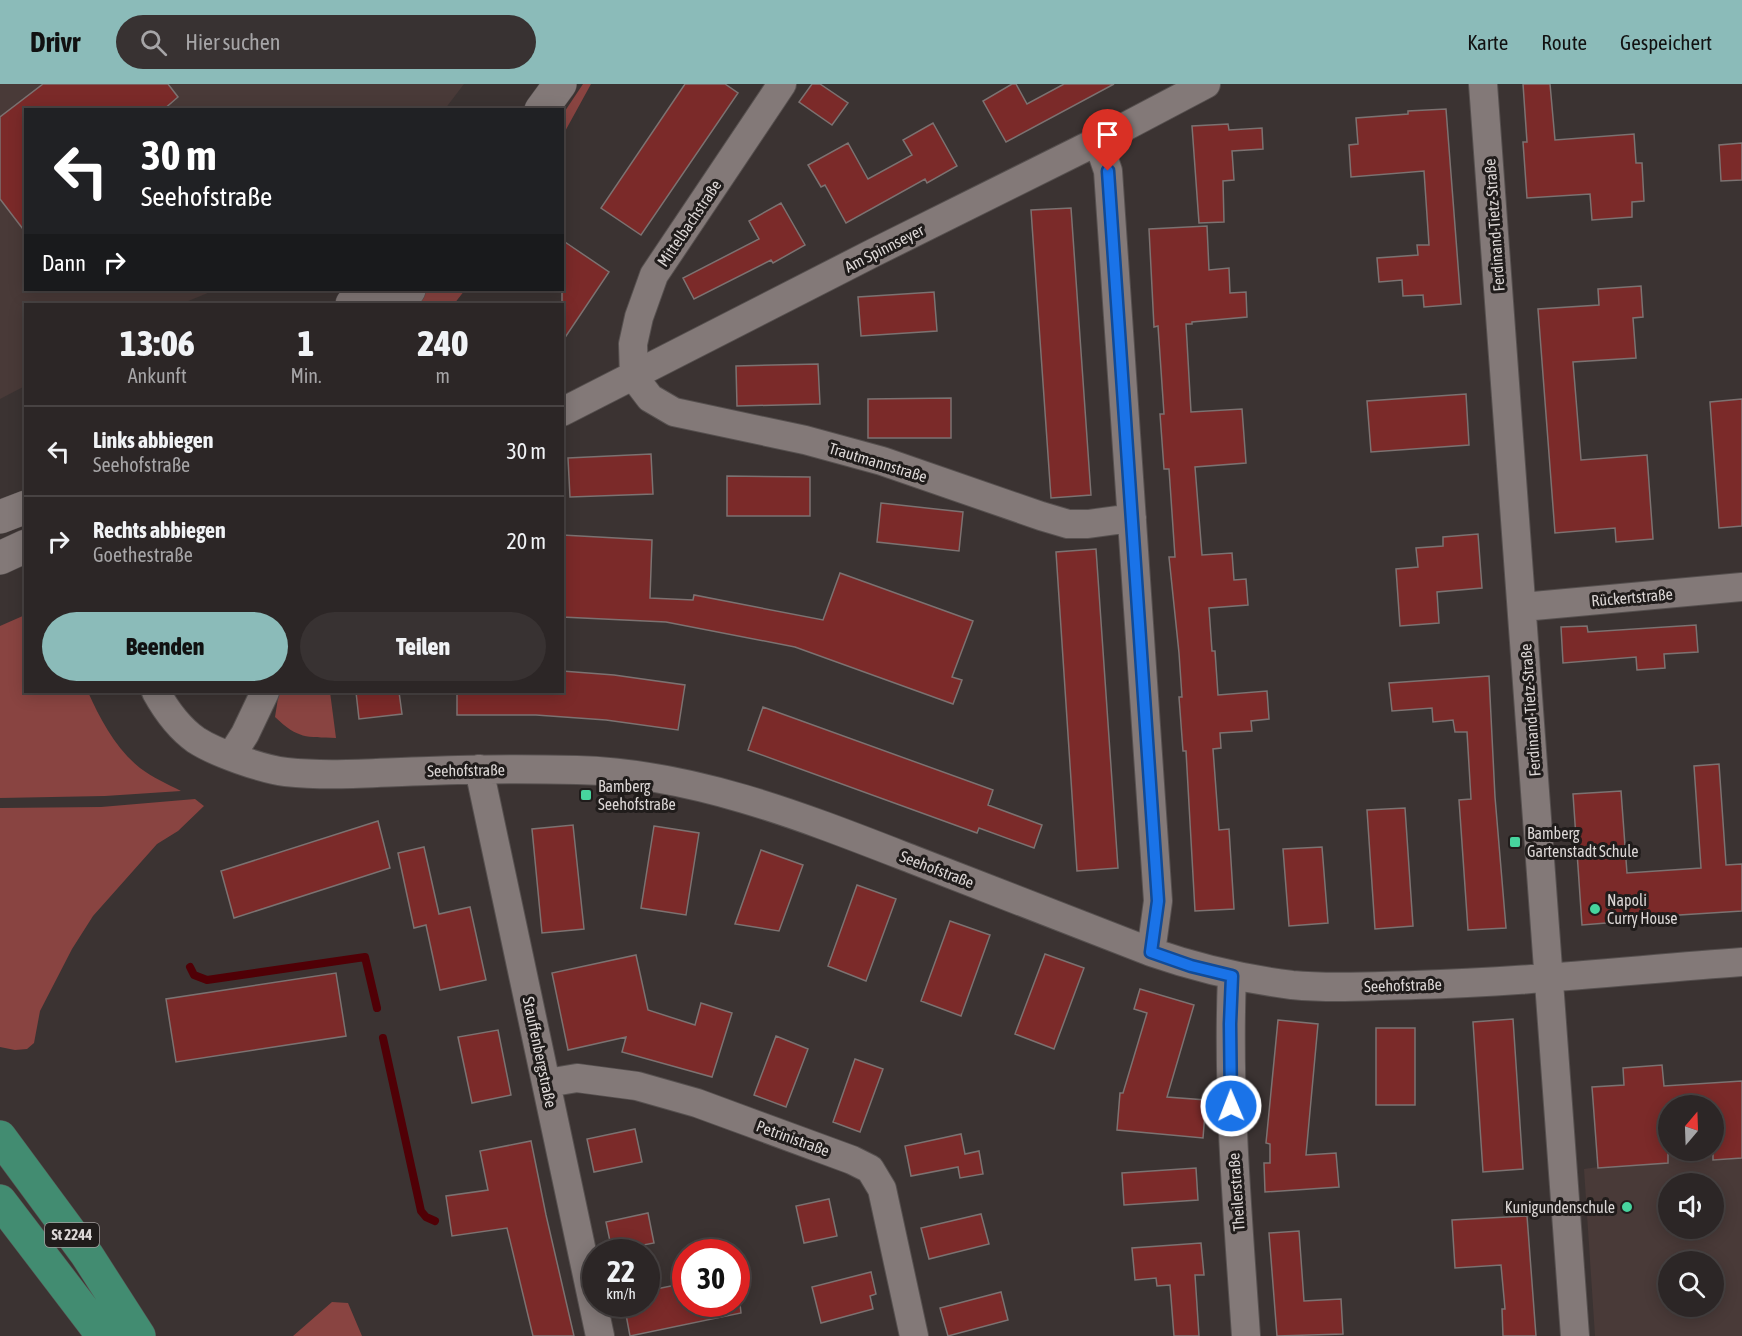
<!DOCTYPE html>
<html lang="de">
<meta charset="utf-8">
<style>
:root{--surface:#2c2626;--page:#383232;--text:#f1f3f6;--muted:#a6a5a7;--line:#484343;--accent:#8bbbb9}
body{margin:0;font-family:"Asap Condensed",sans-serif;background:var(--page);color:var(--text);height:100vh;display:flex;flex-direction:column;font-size:22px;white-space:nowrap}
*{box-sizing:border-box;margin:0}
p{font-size:20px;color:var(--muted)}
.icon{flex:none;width:33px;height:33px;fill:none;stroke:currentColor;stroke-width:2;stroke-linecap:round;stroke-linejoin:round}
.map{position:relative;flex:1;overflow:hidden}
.panel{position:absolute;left:24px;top:219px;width:540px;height:390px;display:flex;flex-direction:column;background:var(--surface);border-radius:0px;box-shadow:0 3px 15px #0003,0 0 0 2px var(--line)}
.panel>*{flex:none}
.top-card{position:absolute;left:24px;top:24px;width:540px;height:183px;border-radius:0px;box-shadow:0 3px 15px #0003,0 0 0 2px var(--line);background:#202124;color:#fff;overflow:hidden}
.needle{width:39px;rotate:19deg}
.buttons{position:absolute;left:1658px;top:1011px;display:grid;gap:12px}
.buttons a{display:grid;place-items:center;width:66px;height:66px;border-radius:50%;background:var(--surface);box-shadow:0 3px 15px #0003,0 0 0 2px var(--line);font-size:30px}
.speed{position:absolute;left:582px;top:1155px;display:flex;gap:12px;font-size:30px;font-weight:700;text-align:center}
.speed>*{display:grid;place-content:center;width:78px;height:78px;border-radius:50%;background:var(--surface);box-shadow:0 3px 15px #0003,0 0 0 2px var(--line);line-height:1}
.speed small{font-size:15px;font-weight:400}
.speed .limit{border:9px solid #d22;background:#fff;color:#111}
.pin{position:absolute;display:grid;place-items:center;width:51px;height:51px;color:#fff;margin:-62px -26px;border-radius:50% 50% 50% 0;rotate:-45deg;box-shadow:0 0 6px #0007}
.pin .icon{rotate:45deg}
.me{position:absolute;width:66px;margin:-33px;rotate:359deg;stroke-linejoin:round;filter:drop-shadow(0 0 4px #0008)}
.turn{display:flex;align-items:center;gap:21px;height:126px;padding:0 18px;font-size:27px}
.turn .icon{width:78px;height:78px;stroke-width:2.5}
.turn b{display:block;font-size:42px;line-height:51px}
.then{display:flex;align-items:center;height:57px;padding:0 18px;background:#0003;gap:12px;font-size:22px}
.eta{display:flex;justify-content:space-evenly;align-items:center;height:102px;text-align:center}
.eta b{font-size:36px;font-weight:800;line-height:42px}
.cta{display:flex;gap:12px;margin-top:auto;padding:12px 18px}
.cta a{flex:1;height:69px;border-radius:36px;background:var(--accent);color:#111;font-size:24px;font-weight:800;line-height:69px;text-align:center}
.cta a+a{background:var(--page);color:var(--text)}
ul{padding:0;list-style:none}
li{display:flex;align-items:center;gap:18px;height:90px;padding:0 18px;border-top:2px solid var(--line)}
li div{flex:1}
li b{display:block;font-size:22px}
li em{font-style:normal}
header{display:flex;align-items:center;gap:36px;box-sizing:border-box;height:84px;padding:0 30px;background:var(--accent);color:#111}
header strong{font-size:28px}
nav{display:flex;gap:33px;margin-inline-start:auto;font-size:21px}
.search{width:420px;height:54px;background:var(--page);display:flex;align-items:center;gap:15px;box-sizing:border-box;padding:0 21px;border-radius:33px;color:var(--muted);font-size:22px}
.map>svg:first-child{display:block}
.built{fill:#493a38;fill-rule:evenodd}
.green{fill:#894441}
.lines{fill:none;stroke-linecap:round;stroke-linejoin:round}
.stream{stroke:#500006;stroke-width:8}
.building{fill:#7b2a29;stroke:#7c7271;stroke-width:1.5}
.minor-casing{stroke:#56504f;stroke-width:30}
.secondary-casing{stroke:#56504f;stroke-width:34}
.primary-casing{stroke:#56504f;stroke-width:34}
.minor{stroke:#837978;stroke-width:28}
.secondary{stroke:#837978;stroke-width:33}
.primary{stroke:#428c71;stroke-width:33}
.route-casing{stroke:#114b97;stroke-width:15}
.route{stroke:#1a73e8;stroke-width:10}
.poi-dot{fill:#47d49e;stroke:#201c1b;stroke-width:2}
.labels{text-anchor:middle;stroke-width:6;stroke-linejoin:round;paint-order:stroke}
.shield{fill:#201c1b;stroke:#a49f9e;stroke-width:1.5}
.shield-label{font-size:15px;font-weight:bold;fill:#dcd7d6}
.street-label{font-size:16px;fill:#dcd7d6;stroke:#201c1b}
.poi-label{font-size:16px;fill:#dcd7d6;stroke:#201c1b;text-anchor:start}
</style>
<header>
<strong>Drivr</strong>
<div class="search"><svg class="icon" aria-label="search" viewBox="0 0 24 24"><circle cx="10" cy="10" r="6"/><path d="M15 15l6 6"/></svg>Hier suchen</div>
<nav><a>Karte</a><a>Route</a><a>Gespeichert</a></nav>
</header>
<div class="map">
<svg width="1742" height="1252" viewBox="0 0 1742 1252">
<rect width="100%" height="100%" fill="#3b3332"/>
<path class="built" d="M0,0H464L445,25L26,26V206H215L181,220H26L25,302L0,315Z
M1662,981L1664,1002L1742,997V1252H1595L1584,1085L1598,1083L1592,1003L1624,1001L1623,984ZM1668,1022H1713V1066H1668ZM1668,1100H1713V1144H1668ZM1668,1178H1713V1222H1668Z"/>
<path class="green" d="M583,0H591L563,51V30Z
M419,206H465L454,220H405Z
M25,531L26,608H88C100,635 116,665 140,684C152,693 167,700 181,707L105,712L0,714V542Z
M279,608H330L336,654C306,653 298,655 275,633Z
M195,715L204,722L178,747L157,760L93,832L72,865L40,927L34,959L27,965L15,966L0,963V724L101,723Z
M332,1218L348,1219L362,1252H293Z"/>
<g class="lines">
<path class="stream" d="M190,883L194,891L207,896L365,873L377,924
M383,954L421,1127L426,1133L435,1137"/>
</g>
<path class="building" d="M43,0H168L178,13L163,26H26V149L0,115V33Z
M685,0H725L738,9L641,151L601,124Z
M812,0H820L848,19L832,41L799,18Z
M1012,0H1016L1027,20L1064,0H1114L1006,58L983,17Z
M1523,0H1550L1555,56L1634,50L1636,79H1642L1644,117L1632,118V133L1592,136L1590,110L1527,114L1523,58H1527Z
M1446,25L1461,220L1424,223L1423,211L1403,212L1402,196L1379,198L1377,174L1418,171L1417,161H1429L1424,87L1351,93L1349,61L1358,60L1356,34L1408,30V27Z
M933,39L957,82L927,99L925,95L846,139L825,101L821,103L808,81L848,59L868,95L912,71L903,56Z
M1228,40L1229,46L1262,44L1263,65L1232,67L1234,96L1223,97L1224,138L1199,139L1192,42Z
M1742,59V96L1721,97L1719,61Z
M781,119L805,161L773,179L771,176L694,215L683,194L759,155L749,137Z
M1071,124L1091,411L1051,414L1031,126Z
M1207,142L1209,186L1229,184L1230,209L1246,208L1247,233L1192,238V240H1186L1191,328L1242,325L1246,379L1195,383L1202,471L1232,469L1234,496L1246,495L1248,521L1209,524L1212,567H1215L1218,611L1267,607L1269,635L1251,637L1252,647L1220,649L1221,664L1213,665L1219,746L1229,745L1234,825L1195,827L1186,667H1183L1179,613H1182L1179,569L1169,473H1175L1169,385H1164L1160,330H1164L1158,242L1154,243L1149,145Z
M562,156L609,188L562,258Z
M1641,202L1643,233L1633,234L1636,274L1573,278L1581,376L1647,371L1653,455L1616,458L1615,444L1555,449L1538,225L1599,221L1598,205Z
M934,208L937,247L861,252L858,213Z
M818,280L820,320L737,322L736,282Z
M1466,310L1469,361L1371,368L1367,317Z
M951,314V354H868V315Z
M1742,315V442L1719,444L1710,318Z
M651,370L653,410L570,413L568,374Z
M727,392L810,393V432H727Z
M881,419L963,428L959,467L877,458Z
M1478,450L1482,504L1437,508L1439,539L1400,542L1396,485L1418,483L1416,464L1443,462V453Z
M562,451L652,456L650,514L693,516L694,511L823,536L840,489L973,537L952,593L962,596L953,620L795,563L666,538L562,533Z
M1096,465L1118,784L1077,787L1056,468Z
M1696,541L1698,568L1664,570L1665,584L1637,586L1636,573L1563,579L1561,543L1587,542L1588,548Z
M562,587L614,591L685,601L678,646L606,636L536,631H457V608H562Z
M1489,592L1495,713L1506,844L1468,846L1459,716L1471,715L1467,648H1455L1453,636L1433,638L1432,624L1392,627L1389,599Z
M356,608H399L402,630L359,635Z
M763,623L993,706L988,721L1042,741L1034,764L979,744L977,749L748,666Z
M1719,680L1726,781L1742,780V827L1617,835L1618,838L1582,841L1573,710L1621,707L1627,789L1701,784L1694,682Z
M1405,724L1413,842L1375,845L1367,726Z
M378,737L390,784L234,834L221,787Z
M573,741L584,845L542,849L532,745Z
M654,742L699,749L686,831L641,824Z
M424,763L439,830L470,823L486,896L440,906L426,841L414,844L398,769Z
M1322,763L1328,839L1289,842L1283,765Z
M761,766L803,781L779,847L735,840Z
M857,801L896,815L866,897L828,882Z
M950,837L990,851L961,932L921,917Z
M1045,870L1084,884L1054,965L1015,950Z
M636,871L648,926L695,941L701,919L732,929L712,993L622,968L626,953L568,966L552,889Z
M336,889L346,952L176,978L166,915Z
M1140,905L1194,921L1167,1013L1206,1016L1203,1054L1117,1046L1120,1009H1123L1147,929L1134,925Z
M1513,935L1523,1085L1483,1088L1473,938Z
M1278,936L1318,940L1306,1071L1336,1069L1339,1103L1265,1108L1264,1079H1270V1060L1266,1059Z
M1376,944H1415V1021H1376Z
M498,946L511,1011L472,1019L458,953Z
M776,952L808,965L786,1023L754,1011Z
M855,975L883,985L860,1048L833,1038Z
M1662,981L1664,1002L1742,997V1074L1713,1076V1022H1668V1079L1598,1084L1592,1003L1624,1001L1623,984Z
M635,1045L642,1078L594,1088L587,1055Z
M961,1050L965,1070L979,1067L983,1090L960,1094L958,1083L911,1092L905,1062Z
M531,1057L546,1131L574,1252H533L507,1144L452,1152L446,1112L488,1106L480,1067Z
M1196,1084L1198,1116L1124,1121L1122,1089Z
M829,1115L837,1152L804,1159L796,1122Z
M648,1129L654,1159L612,1167L606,1138Z
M981,1130L989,1160L929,1175L921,1144Z
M1527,1132L1536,1252H1503L1502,1225H1505L1501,1181L1455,1184L1452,1136Z
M1299,1147L1304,1217L1341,1215L1343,1250L1277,1252L1269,1149Z
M1201,1159L1204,1191H1195L1199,1252H1174L1170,1201L1157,1202L1156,1194L1135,1196L1132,1164Z
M871,1188L876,1210L870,1212L873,1225L821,1239L812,1203Z
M686,1199V1220H740L741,1229L630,1252L624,1220H646V1207Z
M1001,1208L1008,1236L948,1252L940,1224Z"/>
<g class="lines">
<defs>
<path id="minor" d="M782,0L654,191L639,233L633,260L634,293L650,314L674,328L805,356L882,377L1041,432L1068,440H1088L1132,434
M1483,0L1575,1252
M1098,57L1108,87L1158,817L1151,868
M562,328L873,169L1098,57L1206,0
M1522,523L1742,503
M156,608C166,626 179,644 196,656C216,669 262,685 286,688C333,693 382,688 429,687C478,685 528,685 577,686C694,689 806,734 914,776C993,807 1072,838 1151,868C1197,884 1244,895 1292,901C1333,905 1375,902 1415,901C1524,898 1633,886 1742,878
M231,672L245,650L265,608
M479,685L600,1252
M1232,892C1227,1012 1238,1132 1246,1252
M547,999L577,994L637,1002L697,1019L852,1076L870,1085L882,1105L914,1252"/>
<path id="secondary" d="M541,26L560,0
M352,220L369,206
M394,220L409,206
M0,433L26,423
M0,474L26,462"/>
<path id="primary" d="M0,1053L87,1171L139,1252
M0,1117L103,1252"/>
</defs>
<use href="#minor" class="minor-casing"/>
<use href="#secondary" class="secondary-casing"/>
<use href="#primary" class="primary-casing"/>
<use href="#minor" class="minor"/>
<use href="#secondary" class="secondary"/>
<use href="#primary" class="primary"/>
</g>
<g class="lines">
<defs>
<path id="route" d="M1108,87L1158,817L1151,868L1191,882L1232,892L1230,940L1231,1022"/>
</defs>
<use href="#route" class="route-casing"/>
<use href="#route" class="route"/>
</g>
<g class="poi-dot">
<rect x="580" y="705" width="12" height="12" rx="3"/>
<rect x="1509" y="752" width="12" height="12" rx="3"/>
<circle cx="1595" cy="825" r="6"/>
<circle cx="1627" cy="1123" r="6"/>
</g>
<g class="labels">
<rect class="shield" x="45" y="1139" width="54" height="24" rx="4.5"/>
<g class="shield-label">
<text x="72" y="1156">St 2244</text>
</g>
<g class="street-label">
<text transform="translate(689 139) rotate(-56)" y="6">Mittelbachstraße</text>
<text transform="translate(1494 141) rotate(-94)" y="6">Ferdinand-Tietz-Straße</text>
<text transform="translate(884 164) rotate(-27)" y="6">Am Spinnseyer</text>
<text transform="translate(878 378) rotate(17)" y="6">Trautmannstraße</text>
<text transform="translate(1632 513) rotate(-5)" y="6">Rückertstraße</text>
<text transform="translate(1530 626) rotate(-94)" y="6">Ferdinand-Tietz-Straße</text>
<text transform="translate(466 686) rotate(-1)" y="6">Seehofstraße</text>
<text transform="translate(937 785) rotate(21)" y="6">Seehofstraße</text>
<text transform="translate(1403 901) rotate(-2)" y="6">Seehofstraße</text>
<text transform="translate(540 968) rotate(78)" y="6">Stauffenbergstraße</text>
<text transform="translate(793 1054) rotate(20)" y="6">Petrinistraße</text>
<text transform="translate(1236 1108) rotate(-94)" y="6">Theilerstraße</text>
</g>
<g class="poi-label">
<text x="598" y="708">Bamberg<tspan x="598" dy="18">Seehofstraße</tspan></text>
<text x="1527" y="755">Bamberg<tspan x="1527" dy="18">Gartenstadt Schule</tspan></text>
<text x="1607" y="822">Napoli<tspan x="1607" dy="18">Curry House</tspan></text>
<text x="1615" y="1129" text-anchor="end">Kunigundenschule</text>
</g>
</g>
</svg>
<div class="buttons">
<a><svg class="needle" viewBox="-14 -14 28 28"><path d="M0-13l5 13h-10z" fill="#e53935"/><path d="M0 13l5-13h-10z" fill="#a6a5a7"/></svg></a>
<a><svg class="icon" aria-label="sound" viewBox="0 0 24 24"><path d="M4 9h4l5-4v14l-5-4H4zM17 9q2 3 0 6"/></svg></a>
<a><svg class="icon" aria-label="search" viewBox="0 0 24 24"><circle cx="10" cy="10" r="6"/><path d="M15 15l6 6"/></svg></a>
</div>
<div class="speed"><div>22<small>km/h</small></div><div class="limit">30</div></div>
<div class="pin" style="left:1108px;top:87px;background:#d93025"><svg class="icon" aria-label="arrive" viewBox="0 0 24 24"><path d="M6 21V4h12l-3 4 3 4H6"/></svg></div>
<svg class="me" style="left:1231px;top:1022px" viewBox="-20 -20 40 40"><circle r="17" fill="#1a73e8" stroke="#fff" stroke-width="3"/><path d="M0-11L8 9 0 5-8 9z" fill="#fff"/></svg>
<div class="top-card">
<div class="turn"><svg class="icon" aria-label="left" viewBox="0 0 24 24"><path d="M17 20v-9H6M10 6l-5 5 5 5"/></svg><div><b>30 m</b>Seehofstraße</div></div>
<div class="then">Dann<svg class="icon" aria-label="right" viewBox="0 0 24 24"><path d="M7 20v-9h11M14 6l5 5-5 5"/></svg></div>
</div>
<section class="panel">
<div class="eta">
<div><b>13:06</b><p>Ankunft</p></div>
<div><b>1</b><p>Min.</p></div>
<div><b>240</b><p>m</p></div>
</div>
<ul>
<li><svg class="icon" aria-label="left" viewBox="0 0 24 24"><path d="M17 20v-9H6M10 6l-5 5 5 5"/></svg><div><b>Links abbiegen</b><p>Seehofstraße</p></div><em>30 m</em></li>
<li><svg class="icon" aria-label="right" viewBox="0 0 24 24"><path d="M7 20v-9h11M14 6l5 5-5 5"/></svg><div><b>Rechts abbiegen</b><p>Goethestraße</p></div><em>20 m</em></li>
</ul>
<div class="cta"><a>Beenden</a><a>Teilen</a></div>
</section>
</div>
